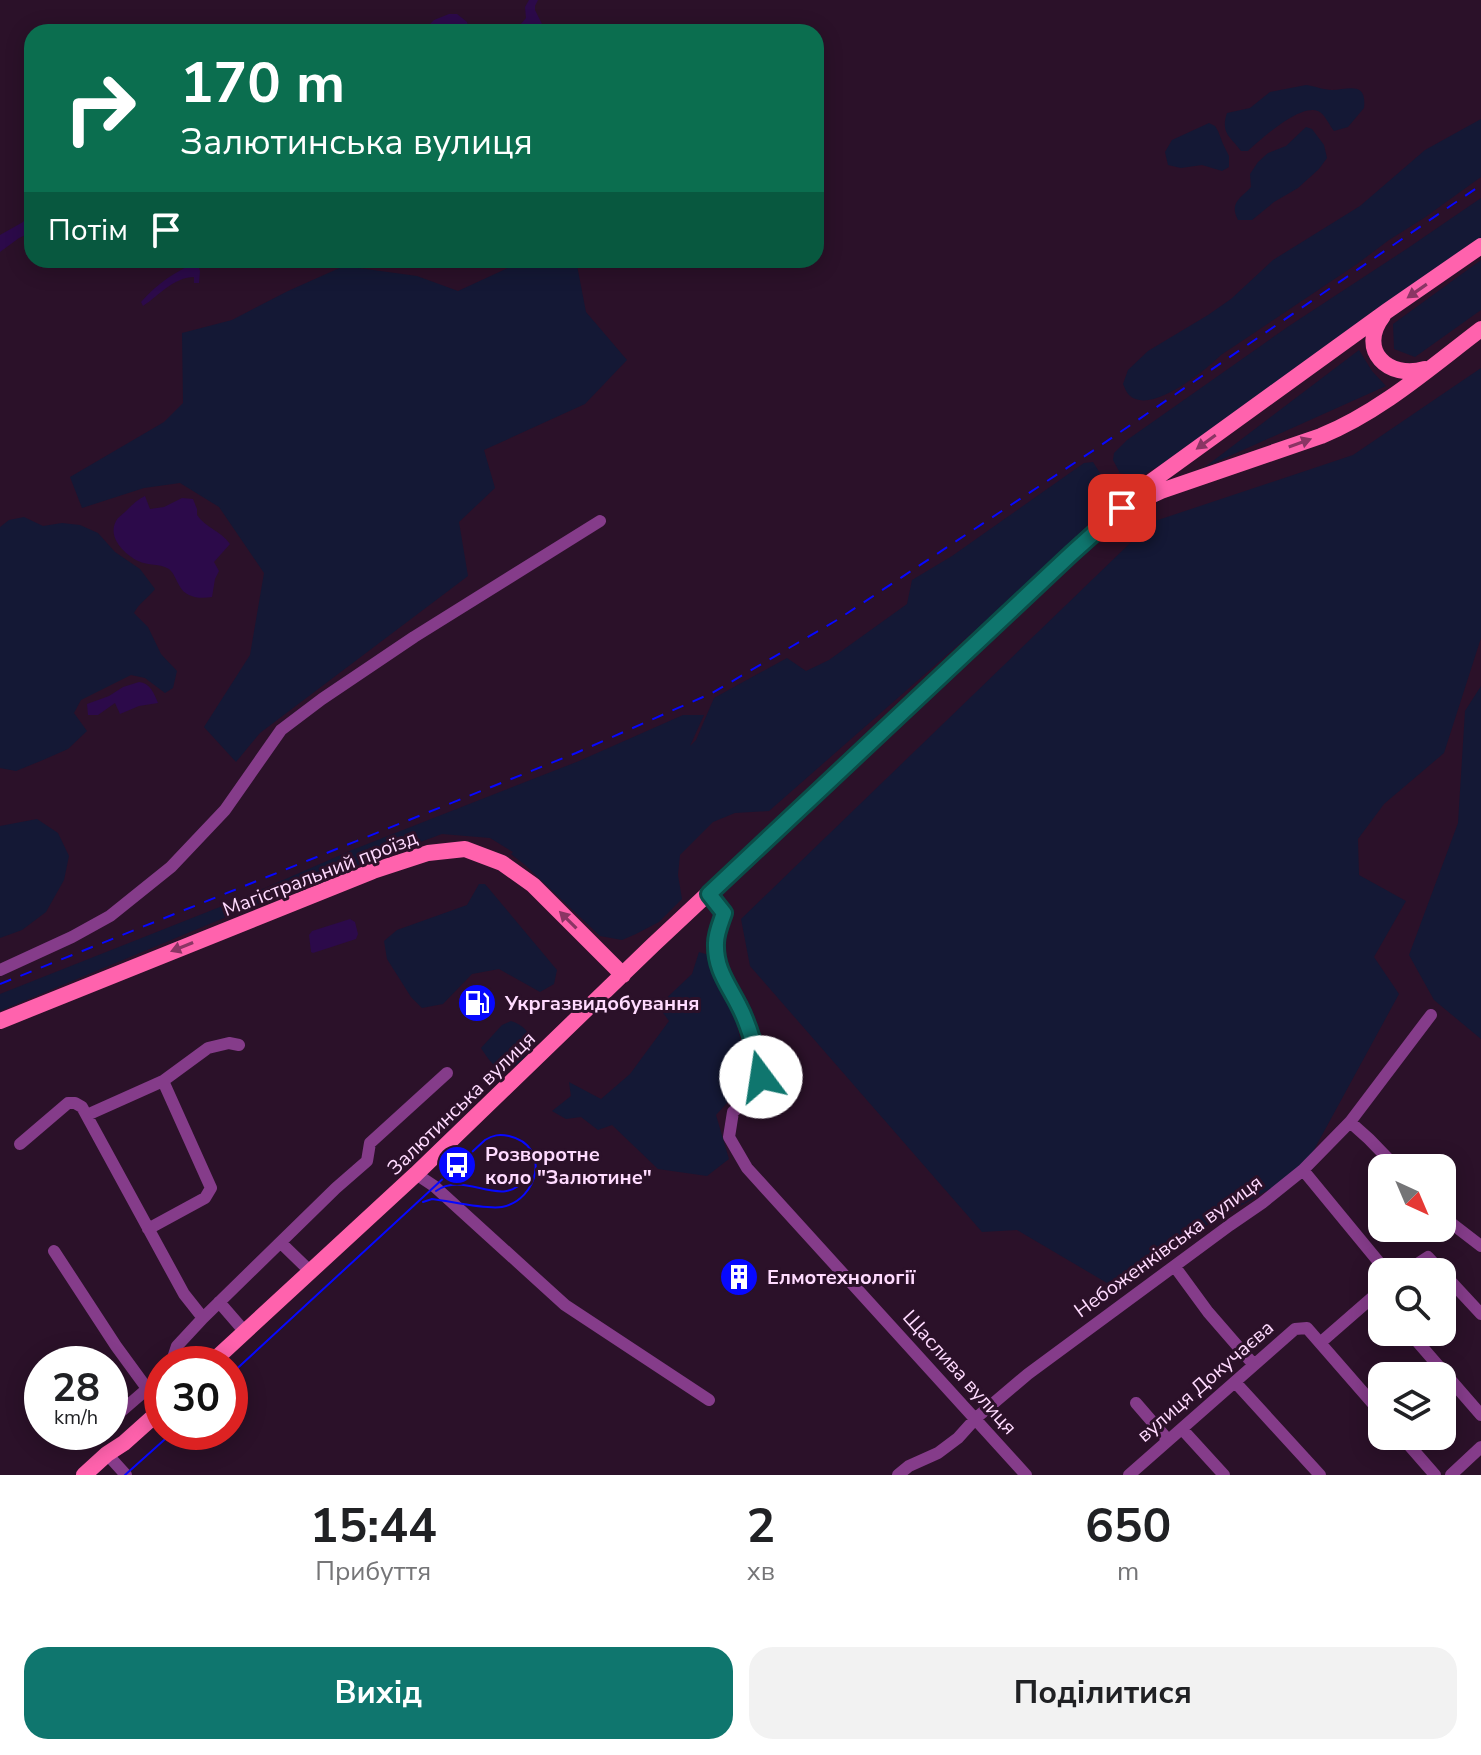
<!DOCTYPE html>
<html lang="uk">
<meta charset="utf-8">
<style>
:root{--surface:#fff;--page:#f2f2f2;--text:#202124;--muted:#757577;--accent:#0f766e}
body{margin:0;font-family:"Nunito Sans",sans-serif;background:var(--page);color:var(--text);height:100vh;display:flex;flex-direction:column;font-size:30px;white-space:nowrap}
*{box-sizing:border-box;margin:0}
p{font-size:26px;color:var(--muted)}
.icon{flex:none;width:44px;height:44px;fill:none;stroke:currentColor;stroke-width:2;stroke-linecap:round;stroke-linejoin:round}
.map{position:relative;height:1475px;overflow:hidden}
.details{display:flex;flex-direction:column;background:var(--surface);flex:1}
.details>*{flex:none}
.top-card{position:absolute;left:24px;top:24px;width:800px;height:244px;border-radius:24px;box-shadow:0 4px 20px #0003;background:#0b6e4f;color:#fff;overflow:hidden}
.needle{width:52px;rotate:136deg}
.fabs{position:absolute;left:1368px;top:1154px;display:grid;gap:16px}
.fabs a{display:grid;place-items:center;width:88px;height:88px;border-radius:16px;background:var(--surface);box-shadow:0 4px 20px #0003;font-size:40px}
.speed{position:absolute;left:24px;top:1346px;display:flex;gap:16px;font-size:40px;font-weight:700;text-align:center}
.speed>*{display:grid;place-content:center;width:104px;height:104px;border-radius:50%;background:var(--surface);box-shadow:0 4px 20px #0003;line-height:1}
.speed small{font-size:20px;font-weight:400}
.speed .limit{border:12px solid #d22;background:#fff;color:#111}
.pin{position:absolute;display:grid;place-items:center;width:68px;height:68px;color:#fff;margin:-34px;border-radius:16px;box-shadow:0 4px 12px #0006}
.me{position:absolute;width:88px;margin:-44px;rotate:346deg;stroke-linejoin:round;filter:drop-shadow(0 0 6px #0008)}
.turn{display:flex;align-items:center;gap:28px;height:168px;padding:0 24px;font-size:36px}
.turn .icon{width:104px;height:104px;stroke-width:2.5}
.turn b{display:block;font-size:56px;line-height:68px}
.then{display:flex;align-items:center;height:76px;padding:0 24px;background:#0003;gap:16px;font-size:30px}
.eta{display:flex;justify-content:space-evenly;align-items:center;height:136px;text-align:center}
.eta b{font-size:48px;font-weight:700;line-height:56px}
.action{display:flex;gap:16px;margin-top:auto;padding:16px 24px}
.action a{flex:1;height:92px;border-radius:24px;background:var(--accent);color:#fff;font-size:32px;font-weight:700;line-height:92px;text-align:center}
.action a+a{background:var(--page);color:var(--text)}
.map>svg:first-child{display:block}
.green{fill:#141835}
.water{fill:#2c0a4a}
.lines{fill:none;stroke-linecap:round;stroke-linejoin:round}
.minor{stroke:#853c8a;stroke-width:12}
.major{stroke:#ff62ad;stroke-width:16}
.tram{stroke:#0708ff;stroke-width:2}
.rail{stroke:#0708ff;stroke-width:2;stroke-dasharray:12 10;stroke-linecap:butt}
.oneway{fill:#8a3564}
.route-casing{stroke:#0a4d48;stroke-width:20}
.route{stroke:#0f766e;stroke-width:14}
.labels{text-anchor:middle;stroke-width:6;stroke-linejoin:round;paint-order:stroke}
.street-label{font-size:20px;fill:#ffdbff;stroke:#2b1129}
.poi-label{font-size:20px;font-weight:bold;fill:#ffdbff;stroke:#2b1129;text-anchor:start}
</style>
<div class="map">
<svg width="1481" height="1475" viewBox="0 0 1481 1475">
<rect width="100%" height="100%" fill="#2b1129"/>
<path class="green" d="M1306,85C1315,86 1324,90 1332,90C1349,89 1367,81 1364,108L1348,127L1334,131C1329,125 1325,114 1318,111C1300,103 1260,140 1248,151H1241C1231,137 1220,134 1227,113L1250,108L1270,92Z
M1481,119V177L1424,218L1389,240L1357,264L1221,355C1206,370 1150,416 1129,395C1126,392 1125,388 1123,384L1128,370L1148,351L1208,315L1231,299L1273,260L1360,206L1425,150Z
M1209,123L1215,126L1218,131L1223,144L1229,156V167L1222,171L1202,165L1181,168L1168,165L1165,152L1172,140Z
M1306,127L1312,129L1324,145L1327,158L1319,169L1298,188L1274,202L1252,220H1238C1229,203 1240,199 1251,187L1250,174L1258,162L1268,153L1286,146Z
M1481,198V239L1159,466L1139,477L1120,473L1113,460L1114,453L1127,440L1289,326L1408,248Z
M525,260H576L586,312L627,360L585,404L484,450L495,488L459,522L468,576L260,733L236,762L204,727L250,655L264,573L219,507L180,483L144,488L82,508L70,477L164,422L183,403L182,333L232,320L288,291L344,266L417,276L458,291Z
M1481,260V310L1415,357L1394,349L1393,324Z
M1359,350L1372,371L1386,386L1205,467Z
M1481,368V638L1444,753L1384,804L1358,839L1359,875L1406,901L1374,957L1399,994L1303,1170L1107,1283L1017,1230L982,1232L750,966L741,919L1152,522L1353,455Z
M1093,462L1107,484L1112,502L997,611L769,811L735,813L713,822L680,855L678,875L682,899L659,922L636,934L622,940L600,936L525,865L511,854L513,852L490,838L442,834L299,887L0,1011V994L235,901L352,850L579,761L683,715H704L690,746L696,740L714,698L787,658L806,671L829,660L907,604L912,580L952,556L1084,463Z
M24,517L43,526L62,523L80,525L98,533L115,552L140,569L155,589C148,598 139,603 134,613L148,627L161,654L177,671L173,688L165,693L145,678L131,675L81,700L74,713L87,731L68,749L43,760L16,771L0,768V527L9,520Z
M1481,686V1039L1434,1000L1409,955L1458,823L1465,711Z
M37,819L58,833L69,856L64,880L46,912L22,930L0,938V826Z
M479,884H485L557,970L554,984L540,992L499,969L472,974L443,1004L422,1008L411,997L387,959L384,941L397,930L467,905Z
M699,952L709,955L723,970L750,1078L716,1115L729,1159L707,1176L658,1169L612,1125L598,1130L581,1117L566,1119L552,1111L571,1096L569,1082L601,1099L630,1074L669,1021L658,1006L692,974Z
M511,1021C552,1034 516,1078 498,1068C491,1064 485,1054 481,1048L502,1025Z"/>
<path class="water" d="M529,0H538L535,6V10L546,32H511L515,31L526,18L525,7Z
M449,14H457L467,22L468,26L482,28L484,30L503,32H422L434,20Z
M32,208V232L19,238L0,252V235L23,222Z
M197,262L200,271L199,283H194V277C172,278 160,295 143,306L141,302C158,283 173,273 197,262Z
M145,496L150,509L164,507L182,498L193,499L197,509V515C206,528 221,531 230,544L214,562L219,571L215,579L212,597C200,599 185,598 179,585C176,580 174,573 169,569C160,563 148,566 138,561C125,554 107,538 116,521C118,517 122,515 125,512C132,505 137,500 145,496Z
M139,682C150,683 154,693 158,703L139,706L120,714L115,703L98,715H88L87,704L109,696L123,687Z
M350,919L355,922L358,934L356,939L313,953L311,952L309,935L312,931Z"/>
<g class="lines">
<path class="minor" d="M709,894L724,913L715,941L718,961L725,983L740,1007L759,1067L761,1086L733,1112L729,1137L747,1168L1026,1475
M0,970L72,937L110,916L171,867L225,810L281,730L322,699L414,637L600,521
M87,1115L163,1081L208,1048L229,1043L239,1045
M1350,1122L1369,1139L1397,1168
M20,1144L68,1103H75L82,1107L184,1294L203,1318
M1303,1170L1387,1272
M416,1174L434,1186L565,1305L709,1400
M1442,1216L1481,1246
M148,1229L205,1198L211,1188L163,1081
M281,1243L311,1272
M54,1251L116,1346L162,1409
M1175,1267L1208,1312L1254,1365
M1405,1272L1428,1257L1442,1272
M1442,1272L1481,1314
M219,1302L245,1332
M1409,1332L1481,1415
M1320,1343L1382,1289
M171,1364L177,1346L203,1318L336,1188L367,1161L370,1143L447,1073
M1235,1382L1320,1475
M1136,1403L1168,1440
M110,1421L162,1376
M1182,1429L1224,1475
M1401,1436L1435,1475
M91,1438L98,1432
M107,1454L126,1475
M898,1475L909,1466L938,1453L958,1438L976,1418L1028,1374L1230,1225L1262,1203L1303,1170L1350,1122L1431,1015
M1129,1475L1295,1329L1307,1328L1382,1414
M1451,1475L1481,1447"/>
<path class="major" d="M1383,316C1357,350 1388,380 1425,369
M1135,503L1161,491L1321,436C1380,412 1431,367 1481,329
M0,1021L373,871L428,853L465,849L502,863L533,885L623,975
M210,1364L416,1174L653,945L1071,554L1122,508L1134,494L1387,311L1481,246
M84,1475L107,1454L124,1443L162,1409"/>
<path class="tram" d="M436,1191C466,1169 504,1213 527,1176
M230,1375L485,1140C493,1135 499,1134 509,1136C552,1146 538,1200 502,1207C486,1210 450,1201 432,1199L423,1202
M125,1475L173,1432"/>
<path class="rail" d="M0,984L576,753L712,693L837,620L1094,450L1481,185"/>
</g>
<defs><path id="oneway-solid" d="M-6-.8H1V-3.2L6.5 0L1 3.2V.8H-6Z" transform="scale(2)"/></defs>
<g class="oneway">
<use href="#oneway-solid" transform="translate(1417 291) rotate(145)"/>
<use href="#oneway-solid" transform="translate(1206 442) rotate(144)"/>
<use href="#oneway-solid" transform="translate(1300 443) rotate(-20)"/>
<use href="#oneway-solid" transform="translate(568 920) rotate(-135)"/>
<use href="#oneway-solid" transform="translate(182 947) rotate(158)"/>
</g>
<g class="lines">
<defs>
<path id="route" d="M761,1077C759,1058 748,1023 739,1006C728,984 715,969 716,943C716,933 721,922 724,913L709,894L1071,554L1122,508"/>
</defs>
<use href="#route" class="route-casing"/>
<use href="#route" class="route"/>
</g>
<defs>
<symbol id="fuel-disc" viewBox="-11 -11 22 22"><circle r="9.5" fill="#0708ff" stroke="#2b1129"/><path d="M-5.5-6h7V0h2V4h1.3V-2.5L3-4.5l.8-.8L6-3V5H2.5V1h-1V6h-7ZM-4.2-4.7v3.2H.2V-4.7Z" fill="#fff"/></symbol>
<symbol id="bus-disc" viewBox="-11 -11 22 22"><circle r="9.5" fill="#0708ff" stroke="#2b1129"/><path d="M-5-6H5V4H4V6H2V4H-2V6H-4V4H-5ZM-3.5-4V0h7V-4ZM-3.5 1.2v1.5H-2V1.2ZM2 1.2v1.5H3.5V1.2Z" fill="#fff"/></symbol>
<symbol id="building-disc" viewBox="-11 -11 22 22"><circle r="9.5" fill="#0708ff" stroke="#2b1129"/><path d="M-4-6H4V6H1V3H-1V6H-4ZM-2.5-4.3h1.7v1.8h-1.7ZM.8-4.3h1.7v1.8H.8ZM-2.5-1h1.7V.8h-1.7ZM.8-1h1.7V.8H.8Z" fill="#fff"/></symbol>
</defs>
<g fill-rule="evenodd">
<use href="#fuel-disc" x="455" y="981" width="44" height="44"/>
<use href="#bus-disc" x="435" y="1143" width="44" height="44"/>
<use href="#building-disc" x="717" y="1255" width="44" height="44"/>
</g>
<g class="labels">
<g class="street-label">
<text transform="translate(320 873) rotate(-21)" y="7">Магістральний проїзд</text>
<text transform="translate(461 1103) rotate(-44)" y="7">Залютинська вулиця</text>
<text transform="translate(1168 1246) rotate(-36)" y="7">Небоженківська вулиця</text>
<text transform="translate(960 1372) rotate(48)" y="7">Щаслива вулиця</text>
<text transform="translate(1205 1381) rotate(-41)" y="7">вулиця Докучаєва</text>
</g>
<g class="poi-label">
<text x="505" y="1010">Укргазвидобування</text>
<text x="485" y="1161">Розворотне<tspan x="485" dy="23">коло "Залютине"</tspan></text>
<text x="767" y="1284">Елмотехнології</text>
</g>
</g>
</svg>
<div class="fabs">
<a><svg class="needle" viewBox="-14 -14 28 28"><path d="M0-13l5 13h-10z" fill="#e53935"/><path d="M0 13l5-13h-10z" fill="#757577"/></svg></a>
<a><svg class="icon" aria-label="search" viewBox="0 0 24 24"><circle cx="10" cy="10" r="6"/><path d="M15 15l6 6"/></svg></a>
<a><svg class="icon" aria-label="layers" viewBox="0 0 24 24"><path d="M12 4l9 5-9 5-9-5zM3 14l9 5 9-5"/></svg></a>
</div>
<div class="speed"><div>28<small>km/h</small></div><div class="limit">30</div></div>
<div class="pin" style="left:1122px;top:508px;background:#d93025"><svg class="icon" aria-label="arrive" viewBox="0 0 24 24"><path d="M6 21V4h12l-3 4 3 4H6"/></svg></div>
<svg class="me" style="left:761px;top:1077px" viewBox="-20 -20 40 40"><circle r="19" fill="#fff"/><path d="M0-13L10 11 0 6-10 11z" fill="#0f766e"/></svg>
<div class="top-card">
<div class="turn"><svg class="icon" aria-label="right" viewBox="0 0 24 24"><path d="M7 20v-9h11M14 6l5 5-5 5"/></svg><div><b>170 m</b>Залютинська вулиця</div></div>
<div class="then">Потім<svg class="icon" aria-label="arrive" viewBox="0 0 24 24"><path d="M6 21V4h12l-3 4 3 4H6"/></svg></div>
</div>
</div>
<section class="details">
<div class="eta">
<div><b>15:44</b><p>Прибуття</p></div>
<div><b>2</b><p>хв</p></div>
<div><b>650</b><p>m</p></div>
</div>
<div class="action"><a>Вихід</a><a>Поділитися</a></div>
</section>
